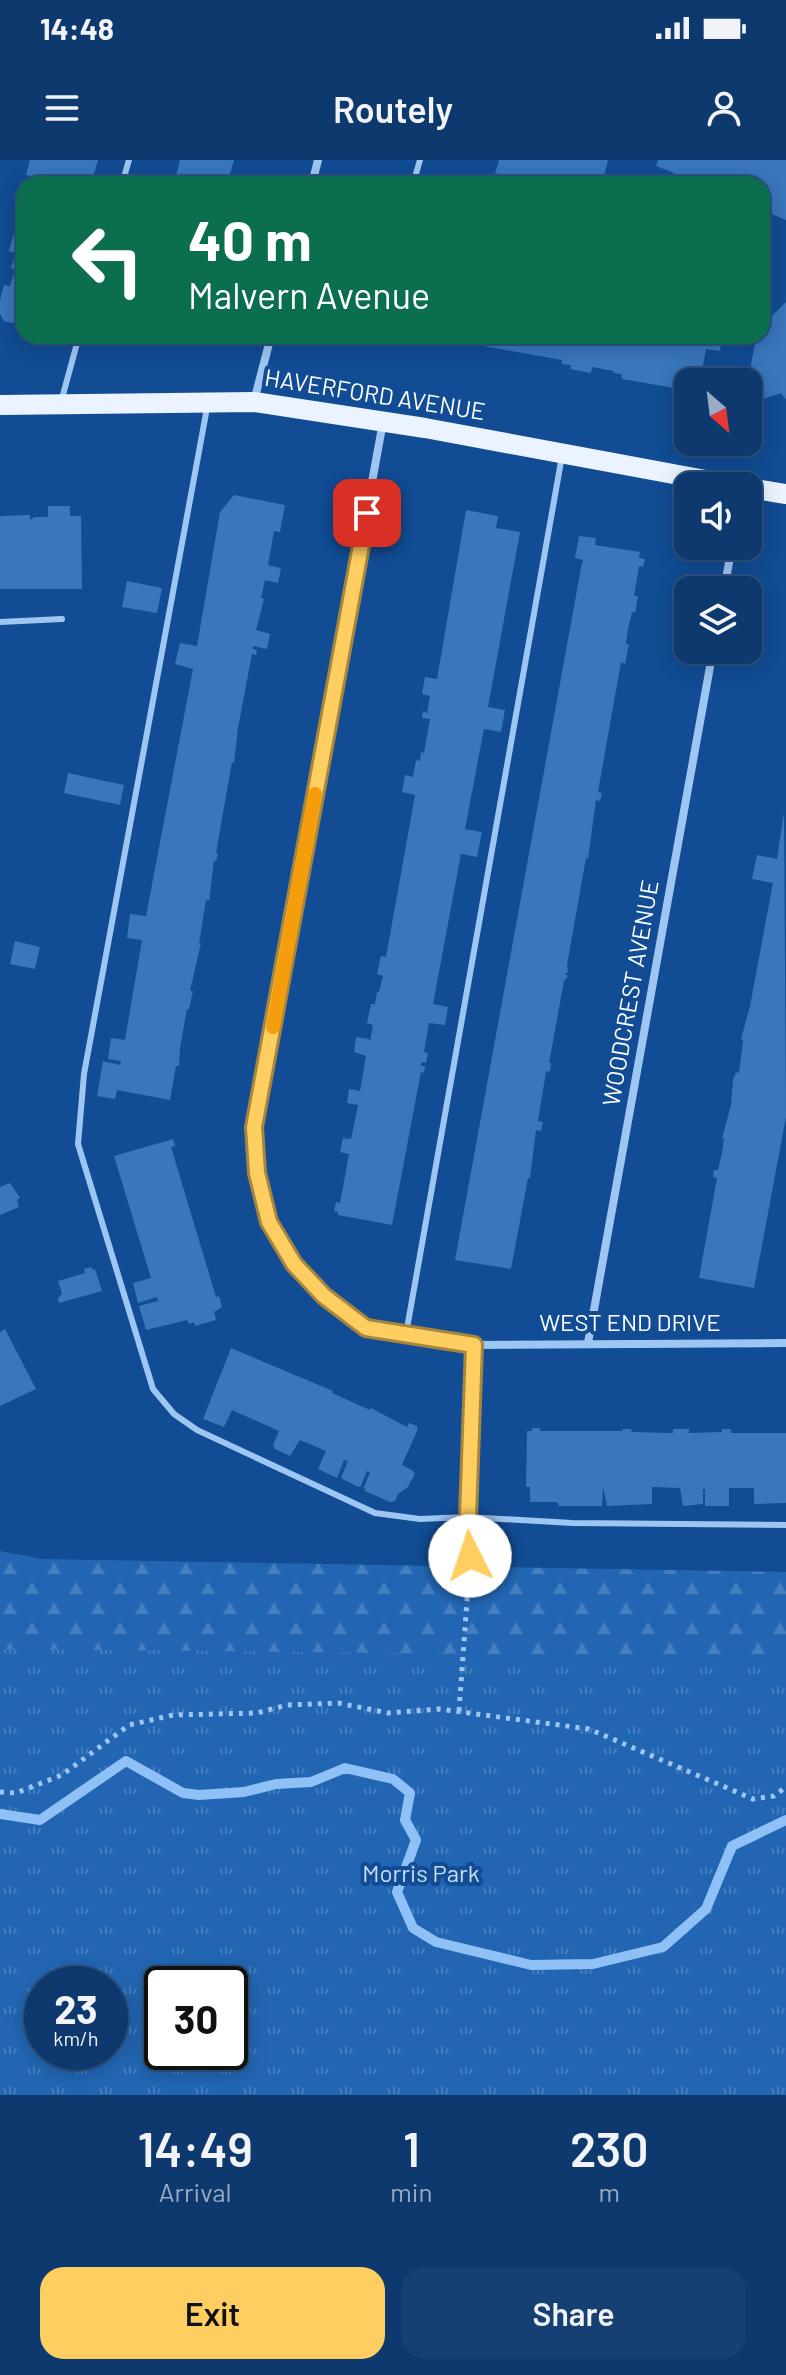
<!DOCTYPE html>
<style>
:root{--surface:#0d396f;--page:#164074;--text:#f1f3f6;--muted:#9aacc3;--line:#2d5382;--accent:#ffce60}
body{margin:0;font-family:Barlow,sans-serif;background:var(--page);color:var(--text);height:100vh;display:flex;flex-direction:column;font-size:30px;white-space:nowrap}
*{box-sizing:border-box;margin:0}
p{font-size:26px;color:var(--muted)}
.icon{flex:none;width:44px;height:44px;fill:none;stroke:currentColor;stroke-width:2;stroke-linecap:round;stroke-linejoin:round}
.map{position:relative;height:1935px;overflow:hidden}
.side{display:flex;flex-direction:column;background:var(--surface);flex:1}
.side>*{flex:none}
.top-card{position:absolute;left:16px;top:16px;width:754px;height:168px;border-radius:24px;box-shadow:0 4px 20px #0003,0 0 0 2px var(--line);background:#0b6e4f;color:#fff;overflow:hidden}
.needle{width:52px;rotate:152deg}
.controls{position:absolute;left:674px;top:208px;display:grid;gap:16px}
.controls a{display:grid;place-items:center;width:88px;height:88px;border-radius:16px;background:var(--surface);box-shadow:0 4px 20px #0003,0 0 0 2px var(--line);font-size:40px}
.speed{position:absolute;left:24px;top:1806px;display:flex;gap:16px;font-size:40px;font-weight:700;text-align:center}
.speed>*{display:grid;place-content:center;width:104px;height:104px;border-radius:50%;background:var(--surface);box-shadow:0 4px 20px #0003,0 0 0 2px var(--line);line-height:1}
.speed small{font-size:20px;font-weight:400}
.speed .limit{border:4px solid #111;border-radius:12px;background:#fff;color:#111}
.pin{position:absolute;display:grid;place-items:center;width:68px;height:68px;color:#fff;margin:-34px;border-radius:16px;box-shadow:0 4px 12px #0006}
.me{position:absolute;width:88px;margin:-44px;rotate:356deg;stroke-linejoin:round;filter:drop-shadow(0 0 6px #0008)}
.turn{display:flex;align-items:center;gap:28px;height:168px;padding:0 40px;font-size:36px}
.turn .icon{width:104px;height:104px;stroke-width:2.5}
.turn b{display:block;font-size:56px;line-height:68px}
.eta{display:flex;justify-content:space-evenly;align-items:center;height:136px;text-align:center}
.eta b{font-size:48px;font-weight:600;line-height:56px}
.cta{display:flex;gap:16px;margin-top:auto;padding:16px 40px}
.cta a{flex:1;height:92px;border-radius:24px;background:var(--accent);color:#111;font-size:32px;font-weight:600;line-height:92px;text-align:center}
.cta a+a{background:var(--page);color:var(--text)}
.status{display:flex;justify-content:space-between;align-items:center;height:56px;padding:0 40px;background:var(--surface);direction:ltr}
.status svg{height:22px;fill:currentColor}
header{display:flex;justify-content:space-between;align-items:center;height:104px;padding:0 40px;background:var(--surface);font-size:36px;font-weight:600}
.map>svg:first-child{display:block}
.forest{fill:url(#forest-firs);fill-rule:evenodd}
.park{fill:url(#park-tufts);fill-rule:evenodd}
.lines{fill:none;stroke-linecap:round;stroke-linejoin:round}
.stream{stroke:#8fc1f7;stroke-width:10}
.building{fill:#3976bc}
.path{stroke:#9ec6f3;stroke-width:5;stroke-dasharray:4 6;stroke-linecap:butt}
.service{stroke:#9ec6f3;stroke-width:6}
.minor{stroke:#9ec6f3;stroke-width:8}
.primary{stroke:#eaf3ff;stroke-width:20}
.route-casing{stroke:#a6863e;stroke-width:20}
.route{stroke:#ffce60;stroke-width:14}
.slow{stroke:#f59e0b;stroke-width:14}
.labels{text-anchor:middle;stroke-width:8;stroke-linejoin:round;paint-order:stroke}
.street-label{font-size:24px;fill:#fff;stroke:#114c94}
.park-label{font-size:24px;fill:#c6e0fd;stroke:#114c94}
</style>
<div class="status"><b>14:48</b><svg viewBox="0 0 49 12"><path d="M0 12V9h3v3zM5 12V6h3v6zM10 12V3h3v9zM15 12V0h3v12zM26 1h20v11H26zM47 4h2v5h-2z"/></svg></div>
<header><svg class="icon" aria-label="menu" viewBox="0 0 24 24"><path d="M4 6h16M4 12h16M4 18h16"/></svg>Routely<svg class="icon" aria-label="person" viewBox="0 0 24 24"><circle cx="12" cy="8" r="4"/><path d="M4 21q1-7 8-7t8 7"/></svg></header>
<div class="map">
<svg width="786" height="1935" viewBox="0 0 786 1935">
<defs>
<pattern id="forest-firs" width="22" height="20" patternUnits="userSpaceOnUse" patternTransform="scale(2)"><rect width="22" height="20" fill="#2266b3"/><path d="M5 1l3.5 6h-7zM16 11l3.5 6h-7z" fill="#437dbe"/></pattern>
<pattern id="park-tufts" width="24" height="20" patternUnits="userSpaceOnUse" patternTransform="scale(2)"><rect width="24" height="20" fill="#2266b3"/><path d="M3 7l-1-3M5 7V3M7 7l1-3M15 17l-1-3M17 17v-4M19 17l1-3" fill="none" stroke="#437dbe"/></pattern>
</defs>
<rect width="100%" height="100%" fill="#114c94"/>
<path class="forest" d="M0,1391L42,1399L786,1412V1908L289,1935H0ZM42,1824H110V1892H42ZM162,1824H230V1892H162Z"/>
<path class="park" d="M0,1489L786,1497V1935H0ZM42,1824H110V1892H42ZM162,1824H230V1892H162Z"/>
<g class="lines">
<path class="stream" d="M0,1654L40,1660L126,1601L183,1633L199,1635L244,1632L276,1624L311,1622L345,1608L393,1619L410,1633L405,1660L416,1680L397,1732L413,1768L436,1782L531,1805L593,1804L663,1787L706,1749L732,1686L786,1660"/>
</g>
<path class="building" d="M30,0H98L91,24H38L40,18L26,15Z
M180,0H234L227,24H174Z
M499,0H608L602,24H500L501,15L495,14Z
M658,0H786V60L762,50V24H678L679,20L673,17L674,13L656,6Z
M20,52L24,53V162L18,160L12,163L4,161L0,154V140L4,125L10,126L15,110L11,108L14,99L18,100L19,94L9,91Z
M786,142V240L781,233L757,241L751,205L754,188L758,176H762L764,164Z
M398,176H722L720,191L706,189L700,222L681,223L680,229L622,219L621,214L613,213L614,211L592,207L591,213L570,209L571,205L562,204V200L460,182L459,185L450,183L449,187Z
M234,335L285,345L280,372L274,371L268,405L281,408L278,423L265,420L261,438L264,439L256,470L270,474L267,489L253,486V489L257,490L256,495L252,494L238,568L234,603L232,602L216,693H218L216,701H214L209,741L206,740L199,783H201L190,831H193L189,849H187L180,888L179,906H176L170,940L117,930L115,939L97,936L103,901L120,905L121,901L108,899L111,878L125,880L142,780L127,778L130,754L146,756L193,509L175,504L180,483L197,486L220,352Z
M48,346H70V356H81L82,429H0V356L30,355V360L34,357H48Z
M466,350L498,356L496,368L520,372L488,547L505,550L501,572L484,569L465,669L482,672L477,697L461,694L433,844L448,847L445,865L429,863L424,892L428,893L426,903L422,902L421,906H425L424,913L421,912L392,1065L338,1055V1052L334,1051L336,1042L340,1043L349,994L340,992L343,978L351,979L356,955L358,945L347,943L349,929L360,931L366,896L354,892L356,877L369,879L370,882L373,865L367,863L371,844H375L377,832H379L383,816L377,814L381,796L386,797L415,635L402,632L405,615L413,617L416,600L420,601L421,592L424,593L430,559L422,558L423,551L427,553L430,536L422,534L425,517L437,519Z
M579,376L596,378L595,385L640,392L639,398L645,399L643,407L639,406L634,436H638L635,453L632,452L628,469L626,484H629L625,504L621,502L598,632L602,633L600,641L596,640L588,699L586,698L567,805L568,812L565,814L568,816L564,821L549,903H551L550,911L546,912L538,961L543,962L541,971L536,970L530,1018H528L511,1109L455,1100L581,408L583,400L575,398Z
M127,421L162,428L157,453L122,447Z
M68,613L124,625L120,645L64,633Z
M784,652L786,957L754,1128L699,1118L717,1018L713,1017L714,1010H718L722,993L724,978H722L731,945L733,920L736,912L739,913L743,880L741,879L750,846L773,723L752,719L757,695L777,699Z
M15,781L40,787L35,809L10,804Z
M173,979L175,986L171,987L216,1137L219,1136L222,1147L214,1152L216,1160L195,1166L194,1162L189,1164L187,1160L146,1170L139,1146L158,1141L157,1137L138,1143L133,1123L151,1118L114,996Z
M10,1023L20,1038L17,1040L19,1047L0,1055V1027Z
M92,1107V1110L95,1109L102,1131L59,1143L58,1138L62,1134L58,1121L85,1113L84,1109Z
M5,1169L36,1229L0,1246V1172Z
M231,1188L333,1231L332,1233L370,1250L371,1248L407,1267L409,1263L417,1266V1271L402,1305L412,1310L415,1314L408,1327L398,1334L395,1341L390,1342L365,1331L364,1327L370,1312L367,1311L361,1326L358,1327L341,1318L348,1301L344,1300L337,1318L318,1309L326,1291L300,1280L290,1296L275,1289L273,1285L279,1271L232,1250L224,1267L203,1259Z
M532,1268H540V1271H622L623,1269H632L631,1272L673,1273V1269H689V1273L722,1272V1269H731V1273H786V1343L754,1344V1328H729V1346H705V1329H703V1344L683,1346L680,1328L652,1327V1344L607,1346L603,1327L602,1346H559L557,1342H530V1327H526L527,1271H532Z"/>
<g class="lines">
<path class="path" d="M459,1551L469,1413
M0,1632L16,1633L62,1615L129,1565L173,1555L257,1553L287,1545L338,1543L388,1553L439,1549L589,1569L753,1639L774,1636L786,1627"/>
<path class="service" d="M122,24L129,0
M413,24L420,0
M61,242L79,176
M207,248L84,914L78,984L153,1229L174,1254L197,1270L375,1353L420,1359L468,1357L572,1363L786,1365
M0,462L62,459
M406,1174L562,296"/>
<path class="minor" d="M312,24L318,0
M254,241L271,176
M383,262L254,967L257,1013L269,1062L294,1104L324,1136L366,1168L474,1185L786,1183
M724,430L732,386
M588,1183L713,490
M470,1396L468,1357L474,1185"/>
<path class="primary" d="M0,245L254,242L425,268L738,326
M748,328L786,334"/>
</g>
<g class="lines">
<defs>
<path id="route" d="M367,353L254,967L257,1013L269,1062L294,1104L324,1136L366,1168L474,1185L468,1357L470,1396"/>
</defs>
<use href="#route" class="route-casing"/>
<use href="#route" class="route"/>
<path class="slow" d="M273,867L315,634"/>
</g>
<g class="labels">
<g class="street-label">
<text transform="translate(375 235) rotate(9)" y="8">HAVERFORD AVENUE</text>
<text transform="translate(631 833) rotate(-80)" y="8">WOODCREST AVENUE</text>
<text x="630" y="1171">WEST END DRIVE</text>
</g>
<g class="park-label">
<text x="421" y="1722">Morris Park</text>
</g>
</g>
</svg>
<div class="controls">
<a><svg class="needle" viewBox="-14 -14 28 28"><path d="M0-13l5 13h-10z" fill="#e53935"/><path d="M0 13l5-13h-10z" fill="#9aacc3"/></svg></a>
<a><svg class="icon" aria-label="sound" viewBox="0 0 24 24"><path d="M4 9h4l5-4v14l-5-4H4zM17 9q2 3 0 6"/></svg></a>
<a><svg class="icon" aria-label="layers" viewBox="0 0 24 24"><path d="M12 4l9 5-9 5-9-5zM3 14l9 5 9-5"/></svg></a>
</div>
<div class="speed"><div>23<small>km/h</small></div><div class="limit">30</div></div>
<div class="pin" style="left:367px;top:353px;background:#d93025"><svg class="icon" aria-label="arrive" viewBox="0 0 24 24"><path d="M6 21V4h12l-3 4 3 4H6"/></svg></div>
<svg class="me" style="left:470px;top:1396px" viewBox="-20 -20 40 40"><circle r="19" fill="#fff"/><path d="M0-13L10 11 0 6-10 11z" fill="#ffce60"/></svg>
<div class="top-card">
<div class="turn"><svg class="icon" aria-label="left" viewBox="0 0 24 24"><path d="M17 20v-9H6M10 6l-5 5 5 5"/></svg><div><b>40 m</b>Malvern Avenue</div></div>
</div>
</div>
<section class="side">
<div class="eta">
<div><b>14:49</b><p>Arrival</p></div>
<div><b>1</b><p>min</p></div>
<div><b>230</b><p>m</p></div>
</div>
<div class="cta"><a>Exit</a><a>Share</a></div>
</section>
